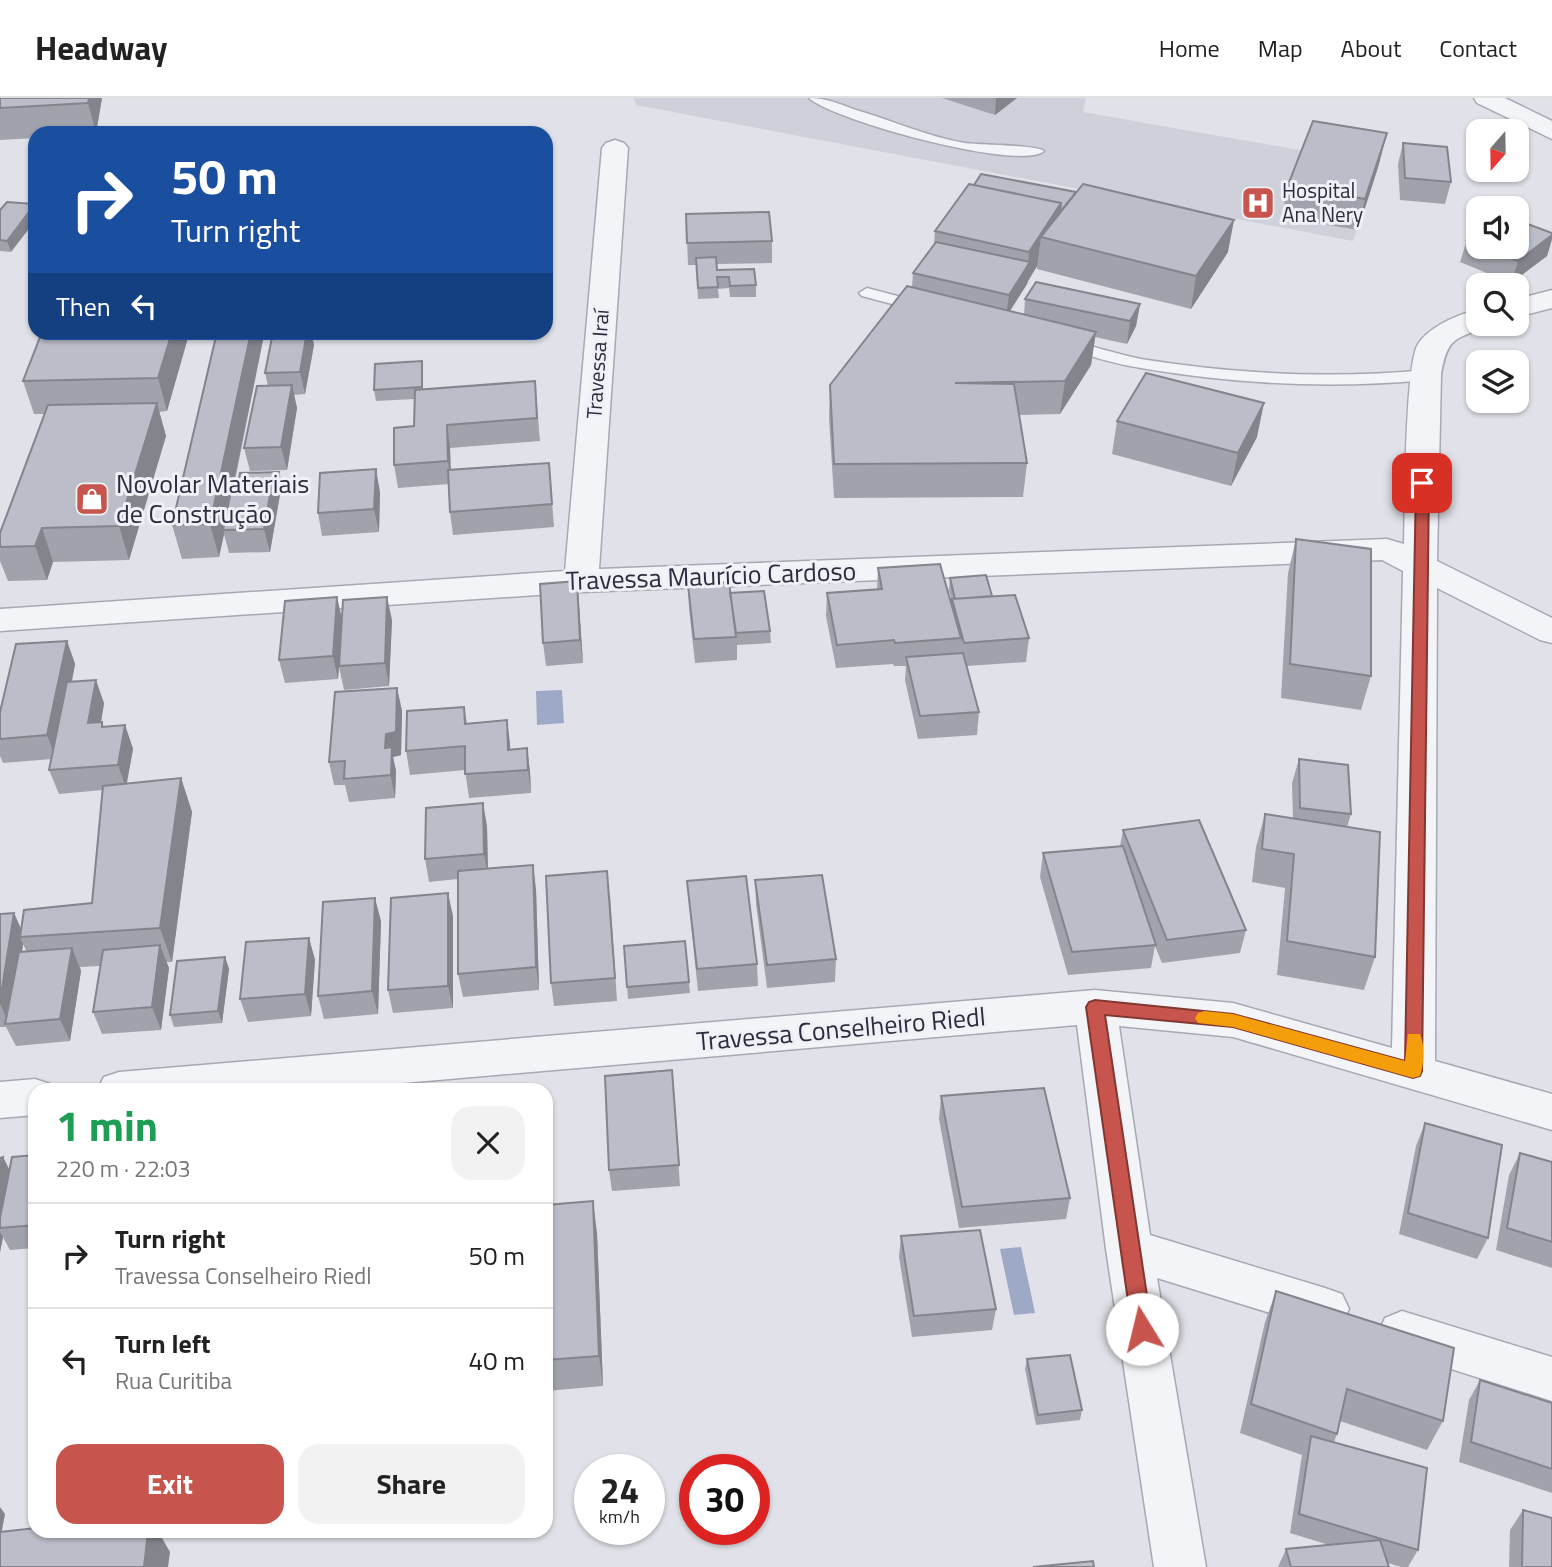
<!DOCTYPE html>
<meta charset="utf-8">
<style>
:root{--surface:#fff;--page:#f2f2f2;--text:#222;--muted:#767676;--line:#e0e0e0;--accent:#c7554d}
body{margin:0;font-family:"Titillium Web",sans-serif;background:var(--page);color:var(--text);height:100vh;display:flex;flex-direction:column;font-size:26px;white-space:nowrap}
*{box-sizing:border-box;margin:0}
p{font-size:23px;color:var(--muted)}
.icon{flex:none;width:38px;height:38px;fill:none;stroke:currentColor;stroke-width:2;stroke-linecap:round;stroke-linejoin:round}
.map{position:relative;flex:1;overflow:hidden}
.sheet{position:absolute;left:28px;top:985px;width:525px;height:455px;display:flex;flex-direction:column;background:var(--surface);border-radius:21px;box-shadow:0 2px 5px #0004}
.sheet>*{flex:none}
.hud{position:absolute;left:28px;top:28px;width:525px;height:214px;border-radius:21px;box-shadow:0 2px 5px #0004;background:#1a4fa0;color:#fff;overflow:hidden}
.needle{width:46px;rotate:200deg}
.fabs{position:absolute;left:1466px;top:21px;display:grid;gap:14px}
.fabs a{display:grid;place-items:center;width:63px;height:63px;border-radius:14px;background:var(--surface);box-shadow:0 2px 5px #0004;font-size:35px}
.speed{position:absolute;left:574px;top:1356px;display:flex;gap:14px;font-size:35px;font-weight:700;text-align:center}
.speed>*{display:grid;place-content:center;width:91px;height:91px;border-radius:50%;background:var(--surface);box-shadow:0 2px 5px #0004;line-height:1}
.speed small{font-size:18px;font-weight:400}
.speed .limit{border:10px solid #d22;background:#fff;color:#111}
.pin{position:absolute;display:grid;place-items:center;width:60px;height:60px;color:#fff;margin:-30px;border-radius:14px;box-shadow:0 4px 10px #0006}
.me{position:absolute;width:77px;margin:-38px;rotate:351deg;stroke-linejoin:round;filter:drop-shadow(0 0 5px #0008)}
.turn{display:flex;align-items:center;gap:24px;height:147px;padding:0 28px;font-size:32px}
.turn .icon{width:91px;height:91px;stroke-width:2.5}
.turn b{display:block;font-size:49px;line-height:60px}
.then{display:flex;align-items:center;height:66px;padding:0 28px;background:#0003;gap:14px;font-size:26px}
.round{display:grid;place-items:center;flex:none;width:74px;height:74px;border-radius:21px;background:var(--page)}
.summary{display:flex;align-items:center;justify-content:space-between;height:119px;padding:0 28px}
h1{font-size:42px;font-weight:700;line-height:52px;color:#1e9e55}
.primary-button{display:flex;gap:14px;margin-top:auto;padding:14px 28px}
.primary-button a{flex:1;height:80px;border-radius:21px;background:var(--accent);color:#fff;font-size:28px;font-weight:700;line-height:80px;text-align:center}
.primary-button a+a{background:var(--page);color:var(--text)}
ul{padding:0;list-style:none}
li{display:flex;align-items:center;gap:21px;height:105px;padding:0 28px;border-top:2px solid var(--line)}
li div{flex:1}
li b{display:block;font-size:26px}
li em{font-style:normal}
header{display:flex;align-items:center;gap:42px;box-sizing:border-box;height:98px;padding:0 35px;background:var(--surface);border-bottom:2px solid var(--line)}
header strong{font-size:33px}
nav{display:flex;gap:38px;margin-inline-start:auto;font-size:24px}
.map>svg:first-child{display:block}
.built{fill:#cfd1da}
.water{fill:#9ea9c7}
.lines{fill:none;stroke-linecap:round;stroke-linejoin:round}
.lane-casing{stroke:#a6a8b3;stroke-width:3}
.street-casing{stroke:#a6a8b3;stroke-width:3}
.lane{fill:#f3f4f7;fill-rule:evenodd}
.street{fill:#f3f4f7;fill-rule:evenodd}
.wall{fill:#a1a3ac;fill-rule:evenodd}
.shaded-wall{fill:#83848c}
.building{fill:#bbbdc8;stroke:#83848c;stroke-width:2}
.route{fill:#c7554d;stroke:#813732;stroke-width:2}
.slow{fill:#f59e0b}
.labels{text-anchor:middle;stroke-width:6;stroke-linejoin:round;paint-order:stroke}
.far-poi-label{font-size:21px;fill:#2a2d3f;stroke:#f0f1f6;text-anchor:start}
.far-street-label{font-size:21px;fill:#2a2d3f;stroke:#f0f1f6}
.poi-label{font-size:26px;fill:#2a2d3f;stroke:#f0f1f6;text-anchor:start}
.street-label{font-size:26px;fill:#2a2d3f;stroke:#f0f1f6}
</style>
<header>
<strong>Headway</strong>
<nav><a>Home</a><a>Map</a><a>About</a><a>Contact</a></nav>
</header>
<div class="map">
<svg width="1552" height="1469" viewBox="0 0 1552 1469">
<rect width="100%" height="100%" fill="#e1e2e9"/>
<path class="built" d="M634,0H1086L1083,14L1379,66L1353,143L636,7Z"/>
<path class="water" d="M562,592L564,625L537,627L536,593Z
M1021,1149L1035,1215L1014,1217L1000,1151Z"/>
<g class="lines">
<defs>
<path id="lane" d="M809,0C827,0 839,6 856,12C891,22 928,39 965,45C980,47 1037,47 1044,53C1020,74 832,22 809,0Z
M867,190L928,206L930,209L922,214L862,198L859,195Z
M1068,242C1092,248 1117,256 1141,261C1234,276 1332,281 1426,272L1434,277L1426,282C1332,291 1234,286 1141,270C1114,266 1088,257 1062,250L1060,247Z"/>
<path id="street" d="M1474,0H1505L1552,23V41L1477,5Z
M615,42L624,45L628,50L599,471L1387,441L1404,446C1405,412 1405,266 1418,246C1431,227 1458,217 1479,211V226H1490C1456,243 1448,236 1441,277L1437,463L1552,520V545L1540,542L1437,490L1435,963L1552,996V1032L1233,939L1119,928L1150,1137L1325,1190L1342,1196L1349,1211L1342,1226L1325,1232L1157,1180L1206,1469H1154L1106,1151L1077,927L322,992H97L104,979L119,974L1095,892L1233,905L1392,950L1403,473L1382,462L581,494L0,533V511L565,473L602,50L606,45Z
M1552,192V210L1517,219V201Z
M35,981L50,986L53,992H35V1017L0,1020V984Z
M1402,1213L1552,1259V1303L1385,1250L1378,1235L1385,1220Z"/>
</defs>
<use href="#lane" class="lane-casing"/>
<use href="#street" class="street-casing"/>
<use href="#lane" class="lane"/>
<use href="#street" class="street"/>
</g>
<path class="wall" d="M0,0H102L96,35H35V40L0,42Z
M942,0H1017L995,17Z
M1403,45L1451,84L1445,106L1400,102L1398,66Z
M1379,66L1358,132L1282,119L1288,87Z
M969,86L1228,154L1191,211L1037,171V168L1028,183L1027,186L1010,213L1024,217L1025,201L1140,206L1136,228L1127,246L1095,239L1091,267L1060,316L1019,317L1027,365L1023,399L834,400L829,320L830,287L912,189L913,175L934,146L935,133Z
M0,112L11,154L0,153Z
M686,116L772,143V165L716,166L717,172L756,187V199H730L729,190L718,191L719,200L698,201L696,167H688Z
M1479,134V149H1517L1552,135V141L1547,158L1511,185L1460,164L1467,142Z
M42,234H185L187,243L167,313L159,314L166,338L129,462L53,464L47,482L8,483L0,463V435L45,316H34L23,283Z
M217,234H262L263,242L234,388L238,387L279,374L282,385L270,454L229,455L224,436L219,459L182,461L172,427Z
M273,234H311L314,247L305,296L294,297L297,310L287,372L250,373L244,350L268,288L265,275Z
M449,234H473L449,236Z
M423,274V291L535,283L540,343L450,350L451,372L549,365L554,429L453,437L450,414L449,386L398,390L394,367L414,328L415,301L376,303L374,292Z
M1117,323L1257,339L1231,388L1112,356Z
M380,394L379,434L322,438L318,415Z
M1296,441L1371,578L1361,612L1281,600L1288,475Z
M878,470L951,506L952,503L949,492L950,480L992,498L1029,540L1026,564L967,568L979,614L977,637L918,641L905,582L906,568H894L893,566L836,570L826,518L827,495L877,491Z
M577,483L583,565L546,568L543,545Z
M688,487L730,495L770,533L771,545L737,547V562L695,565L689,510Z
M337,499L342,521L392,522L389,588L344,592L339,569L338,581L285,585L279,562Z
M67,543L75,566L72,584L104,605L101,624H102L104,629L125,627L133,651L126,686L181,680L192,714L172,864H166L169,870L161,932L102,936L93,914L100,868L80,869L81,873L70,943L16,948L6,929H0V816L14,815L21,831L92,805L103,692L59,696L49,672L52,661L3,665L0,658V659V607L1,609ZM23,846L27,854H22Z
M397,590L402,613L401,657L393,659L396,673L395,700L349,704L345,687H334L329,664Z
M464,609L467,625L510,645V651L527,650L530,674L531,695L469,700L465,672L410,677L406,653Z
M1299,661L1351,716L1347,729L1375,859L1364,892L1277,877L1285,790L1252,784L1256,749L1265,716L1293,720L1292,685Z
M487,728L488,771L536,791L539,892L463,899L458,876V781L429,784L425,761Z
M1123,732L1246,832L1240,855L1162,865L1155,848L1151,870L1068,877L1040,779L1043,755L1120,748Z
M755,782L836,861L835,884L767,890L756,806Z
M687,783L757,866L758,888L698,893L689,806Z
M610,796L617,903L554,908L551,885Z
M453,818V910L393,915L388,892Z
M381,823L378,916L324,921L318,898Z
M309,840L315,862L311,918L248,924L240,901Z
M624,848L689,884L690,895L628,901Z
M225,859L229,871L222,925L174,929L170,917Z
M672,972L680,1088L612,1093L609,1072Z
M941,998L1070,1100L1066,1121L959,1130L939,1021Z
M1425,1025L1488,1140L1477,1161L1399,1136L1416,1048Z
M1520,1055L1552,1064V1170L1496,1152L1509,1077Z
M35,1057V1150L10,1152L3,1139L0,1154V1060L3,1059L9,1072Z
M546,1107L597,1135L603,1288L546,1293Z
M901,1138L996,1211L992,1232L912,1239L899,1159Z
M1276,1193L1443,1323L1427,1352L1340,1323L1337,1336L1334,1344L1418,1452L1408,1469H1401L1388,1465L1389,1469H1278L1286,1451L1329,1447L1290,1435L1302,1357L1240,1335L1265,1224Z
M1027,1261L1082,1312L1080,1322L1036,1327L1025,1271Z
M1480,1282L1552,1305V1395L1459,1364L1469,1302Z
M1523,1412L1552,1469H1509L1510,1432Z"/>
<path class="shaded-wall" d="M89,0H102L96,35L88,5Z
M996,0H1017L995,17Z
M1387,35L1379,66L1358,132L1365,101Z
M1061,105L1057,137L1041,139L1037,168L1028,183L1027,186L1006,219L1009,197L1028,167L1029,154Z
M35,108V123L11,154L7,143Z
M1234,122L1228,154L1191,211L1196,178Z
M1552,137V141L1547,158L1511,185L1518,163Z
M1140,206L1136,228L1127,246L1130,223Z
M172,234H185L187,243L167,313L158,280Z
M251,234H262L263,242L224,432H223L224,436L219,459L210,426Z
M307,234H311L314,247L305,296L300,274Z
M1096,234L1091,267L1060,316L1065,283Z
M422,263L423,274V300L422,289Z
M292,287L297,310L287,372L281,349Z
M157,305L166,338L129,462L119,428Z
M1264,305L1257,339L1231,388L1238,355Z
M447,327L450,350L451,386L448,363Z
M376,371L380,394L379,434L374,411Z
M279,374L282,385L270,454L264,431L272,386Z
M42,430L53,464L47,482L35,448Z
M577,483L579,506L583,565L580,542Z
M337,499L342,522L338,581L333,558Z
M387,499L392,522L389,588L385,565Z
M67,543L75,566L56,661L47,637Z
M96,582L104,605L97,649L88,625Z
M397,590L402,613L401,657L393,659L396,673L395,700L385,650L386,636Z
M507,622L510,645L511,675L508,652Z
M125,627L133,651L126,690L118,667Z
M527,650L530,674L531,695L528,672Z
M181,680L192,714L172,864L160,830Z
M483,705L487,728L488,779L484,756Z
M533,767L536,791L539,892L536,869Z
M448,795L453,818V910L448,888Z
M375,800L381,823L378,916L372,893Z
M14,815L24,838L20,839L23,846L11,925H9L0,906V903Z
M309,840L315,862L311,918L305,896Z
M160,847L169,870L161,932L152,909Z
M72,850L81,873L70,943L60,921Z
M225,859L229,871L222,925L218,913Z
M3,1059L14,1081L0,1130V1074Z
M593,1103L597,1135L603,1288L599,1258Z
M0,1134L3,1139L0,1154Z
M0,1409L5,1416L0,1443Z
M148,1433H158L170,1454L168,1469H144Z"/>
<path class="building" d="M0,0H89L88,5L0,10Z
M1313,23L1387,35L1365,101L1288,87Z
M1403,45L1447,49L1451,84L1405,80Z
M981,76L1076,94L1060,114L1061,105L974,87Z
M969,86L1061,105L1029,154L935,133Z
M1083,86L1234,122L1196,178L1041,139Z
M7,104L35,106L7,143L0,142V112Z
M769,114L772,143L687,145L686,116Z
M1517,122L1552,135V137L1518,163L1483,149H1517Z
M1479,134V147L1467,142Z
M936,144L1030,164L1009,197L913,175Z
M716,159L717,172L754,171L756,187L730,188L729,179H717L718,189L698,190L696,160Z
M1036,184L1140,206L1130,223L1025,201Z
M907,188L1096,234L1065,283L955,285L1014,286L1027,365L834,366L830,287Z
M42,234H172L158,280L23,283Z
M217,234H251L210,426L172,427Z
M273,234H307L300,274L265,275Z
M422,263V289L374,292L375,266Z
M1146,275L1264,305L1238,355L1117,323Z
M535,283L537,320L447,327L448,363L394,367V330L414,328L415,292Z
M292,287L281,349L244,350L257,288Z
M157,305L119,428L42,430L35,448L0,449V435L48,307Z
M549,365L552,406L450,414L448,372Z
M376,371L374,411L318,415L320,375Z
M279,374L275,398L272,386L238,387L240,375Z
M272,386L264,431L223,432L232,388Z
M1296,441L1371,451V578L1290,566Z
M940,466L961,540L895,545L894,542L837,547L827,495L882,491L878,470Z
M986,477L992,498L955,501L950,480Z
M577,483L580,542L543,545L540,486Z
M729,484L736,539L694,541L688,487Z
M764,493L770,533L736,535L730,495Z
M1015,497L1029,540L964,545L952,501Z
M337,499L333,558L279,562L285,503Z
M387,499L385,565L339,568L343,502Z
M67,543L47,637L0,641V614L16,546Z
M963,555L979,614L920,618L906,559Z
M96,582L88,625L102,624V629L125,627L118,667L49,672L67,584Z
M397,590L396,634L386,636L385,650L392,649L391,677L344,681L345,663L329,664L335,594Z
M464,609L465,626L507,622L508,652L527,650L528,672L465,676V648L406,653L407,613Z
M1299,661L1348,667L1351,716L1300,710Z
M181,680L160,830L20,839L24,812L92,805L103,688Z
M483,705L484,756L425,761L426,710Z
M1265,716L1380,734L1375,859L1287,843L1294,756L1262,751Z
M1199,722L1246,832L1167,842L1123,732Z
M1123,748L1156,847L1072,854L1043,755Z
M533,767L536,869L458,876V773Z
M607,773L615,880L551,885L546,778Z
M822,777L836,861L767,867L755,782Z
M746,778L757,866L697,871L687,783Z
M448,795V888L388,892L391,800Z
M375,800L372,893L318,898L323,804Z
M14,815L0,903V816Z
M309,840L305,896L240,901L246,844Z
M685,843L689,884L627,889L624,848Z
M160,847L152,909L93,914L103,852Z
M72,850L60,921L5,926L19,854Z
M225,859L218,913L170,917L177,863Z
M672,972L679,1067L609,1072L605,978Z
M1044,990L1070,1100L962,1109L941,998Z
M1425,1025L1502,1047L1488,1140L1408,1115Z
M1520,1055L1552,1064V1144L1507,1130Z
M35,1057V1127L0,1130V1120L12,1059Z
M3,1059L0,1074V1060Z
M593,1103L599,1258L546,1262V1107Z
M980,1132L996,1211L914,1218L901,1138Z
M1276,1193L1454,1250L1443,1323L1347,1291L1337,1336L1251,1306Z
M1070,1257L1082,1312L1038,1317L1027,1261Z
M1480,1282L1552,1305V1371L1471,1344Z
M1311,1338L1427,1370L1418,1452L1299,1416Z
M1523,1412L1552,1420V1469H1522Z
M35,1430V1433H148L144,1469H0V1434Z
M1380,1442L1389,1469H1291L1286,1451Z
M1093,1463L1094,1469H1033Z"/>
<path class="route" d="M1422,381L1429,385L1422,973L1420,978L1413,980L1233,929L1105,917L1152,1231L1149,1237L1142,1240L1135,1237L1132,1231L1086,909L1089,904L1095,902L1233,916L1405,963L1416,385Z"/>
<path class="slow" d="M1204,913L1233,916L1405,963L1408,936H1420C1425,947 1424,967 1420,978L1413,980L1233,929L1198,925L1195,920L1198,915Z"/>
<defs>
<symbol id="hospital-square" viewBox="-11 -11 22 22"><rect x="-9" y="-9" width="18" height="18" rx="4" fill="#c7554d" stroke="#f0f1f6"/><path d="M-5-5h3v3.5h4V-5h3V5h-3V1.5h-4V5h-3Z" fill="#fff"/></symbol>
<symbol id="shop-square" viewBox="-11 -11 22 22"><rect x="-9" y="-9" width="18" height="18" rx="4" fill="#c7554d" stroke="#f0f1f6"/><path d="M-5-2.5h2.3a2.7 3.5 0 0 1 5.4 0H5L5.5 6h-11ZM-1.5-2.5h3a1.5 2.3 0 0 0-3 0Z" fill="#fff"/></symbol>
</defs>
<g fill-rule="evenodd">
<use href="#hospital-square" x="1239" y="86" width="38" height="38"/>
<use href="#shop-square" x="73" y="382" width="38" height="38"/>
</g>
<g class="labels">
<g class="far-poi-label">
<text x="1282" y="100">Hospital<tspan x="1282" dy="24">Ana Nery</tspan></text>
</g>
<g class="far-street-label">
<text transform="translate(598 266) rotate(-86)" y="7">Travessa Iraí</text>
</g>
<g class="poi-label">
<text x="116" y="395">Novolar Materiais<tspan x="116" dy="30">de Construção</tspan></text>
</g>
<g class="street-label">
<text transform="translate(711 478) rotate(-2)" y="9">Travessa Maurício Cardoso</text>
<text transform="translate(841 931) rotate(-5)" y="9">Travessa Conselheiro Riedl</text>
</g>
</g>
</svg>
<div class="fabs">
<a><svg class="needle" viewBox="-14 -14 28 28"><path d="M0-13l5 13h-10z" fill="#e53935"/><path d="M0 13l5-13h-10z" fill="#767676"/></svg></a>
<a><svg class="icon" aria-label="sound" viewBox="0 0 24 24"><path d="M4 9h4l5-4v14l-5-4H4zM17 9q2 3 0 6"/></svg></a>
<a><svg class="icon" aria-label="search" viewBox="0 0 24 24"><circle cx="10" cy="10" r="6"/><path d="M15 15l6 6"/></svg></a>
<a><svg class="icon" aria-label="layers" viewBox="0 0 24 24"><path d="M12 4l9 5-9 5-9-5zM3 14l9 5 9-5"/></svg></a>
</div>
<div class="speed"><div>24<small>km/h</small></div><div class="limit">30</div></div>
<div class="pin" style="left:1422px;top:385px;background:#d93025"><svg class="icon" aria-label="arrive" viewBox="0 0 24 24"><path d="M6 21V4h12l-3 4 3 4H6"/></svg></div>
<svg class="me" style="left:1142px;top:1231px" viewBox="-20 -20 40 40"><circle r="19" fill="#fff"/><path d="M0-13L10 11 0 6-10 11z" fill="#c7554d"/></svg>
<div class="hud">
<div class="turn"><svg class="icon" aria-label="right" viewBox="0 0 24 24"><path d="M7 20v-9h11M14 6l5 5-5 5"/></svg><div><b>50 m</b>Turn right</div></div>
<div class="then">Then<svg class="icon" aria-label="left" viewBox="0 0 24 24"><path d="M17 20v-9H6M10 6l-5 5 5 5"/></svg></div>
</div>
<section class="sheet">
<div class="summary"><div><h1>1 min</h1><p>220 m · 22:03</p></div><a class="round"><svg class="icon" aria-label="close" viewBox="0 0 24 24"><path d="M6 6l12 12M18 6L6 18"/></svg></a></div>
<ul>
<li><svg class="icon" aria-label="right" viewBox="0 0 24 24"><path d="M7 20v-9h11M14 6l5 5-5 5"/></svg><div><b>Turn right</b><p>Travessa Conselheiro Riedl</p></div><em>50 m</em></li>
<li><svg class="icon" aria-label="left" viewBox="0 0 24 24"><path d="M17 20v-9H6M10 6l-5 5 5 5"/></svg><div><b>Turn left</b><p>Rua Curitiba</p></div><em>40 m</em></li>
</ul>
<div class="primary-button"><a>Exit</a><a>Share</a></div>
</section>
</div>
